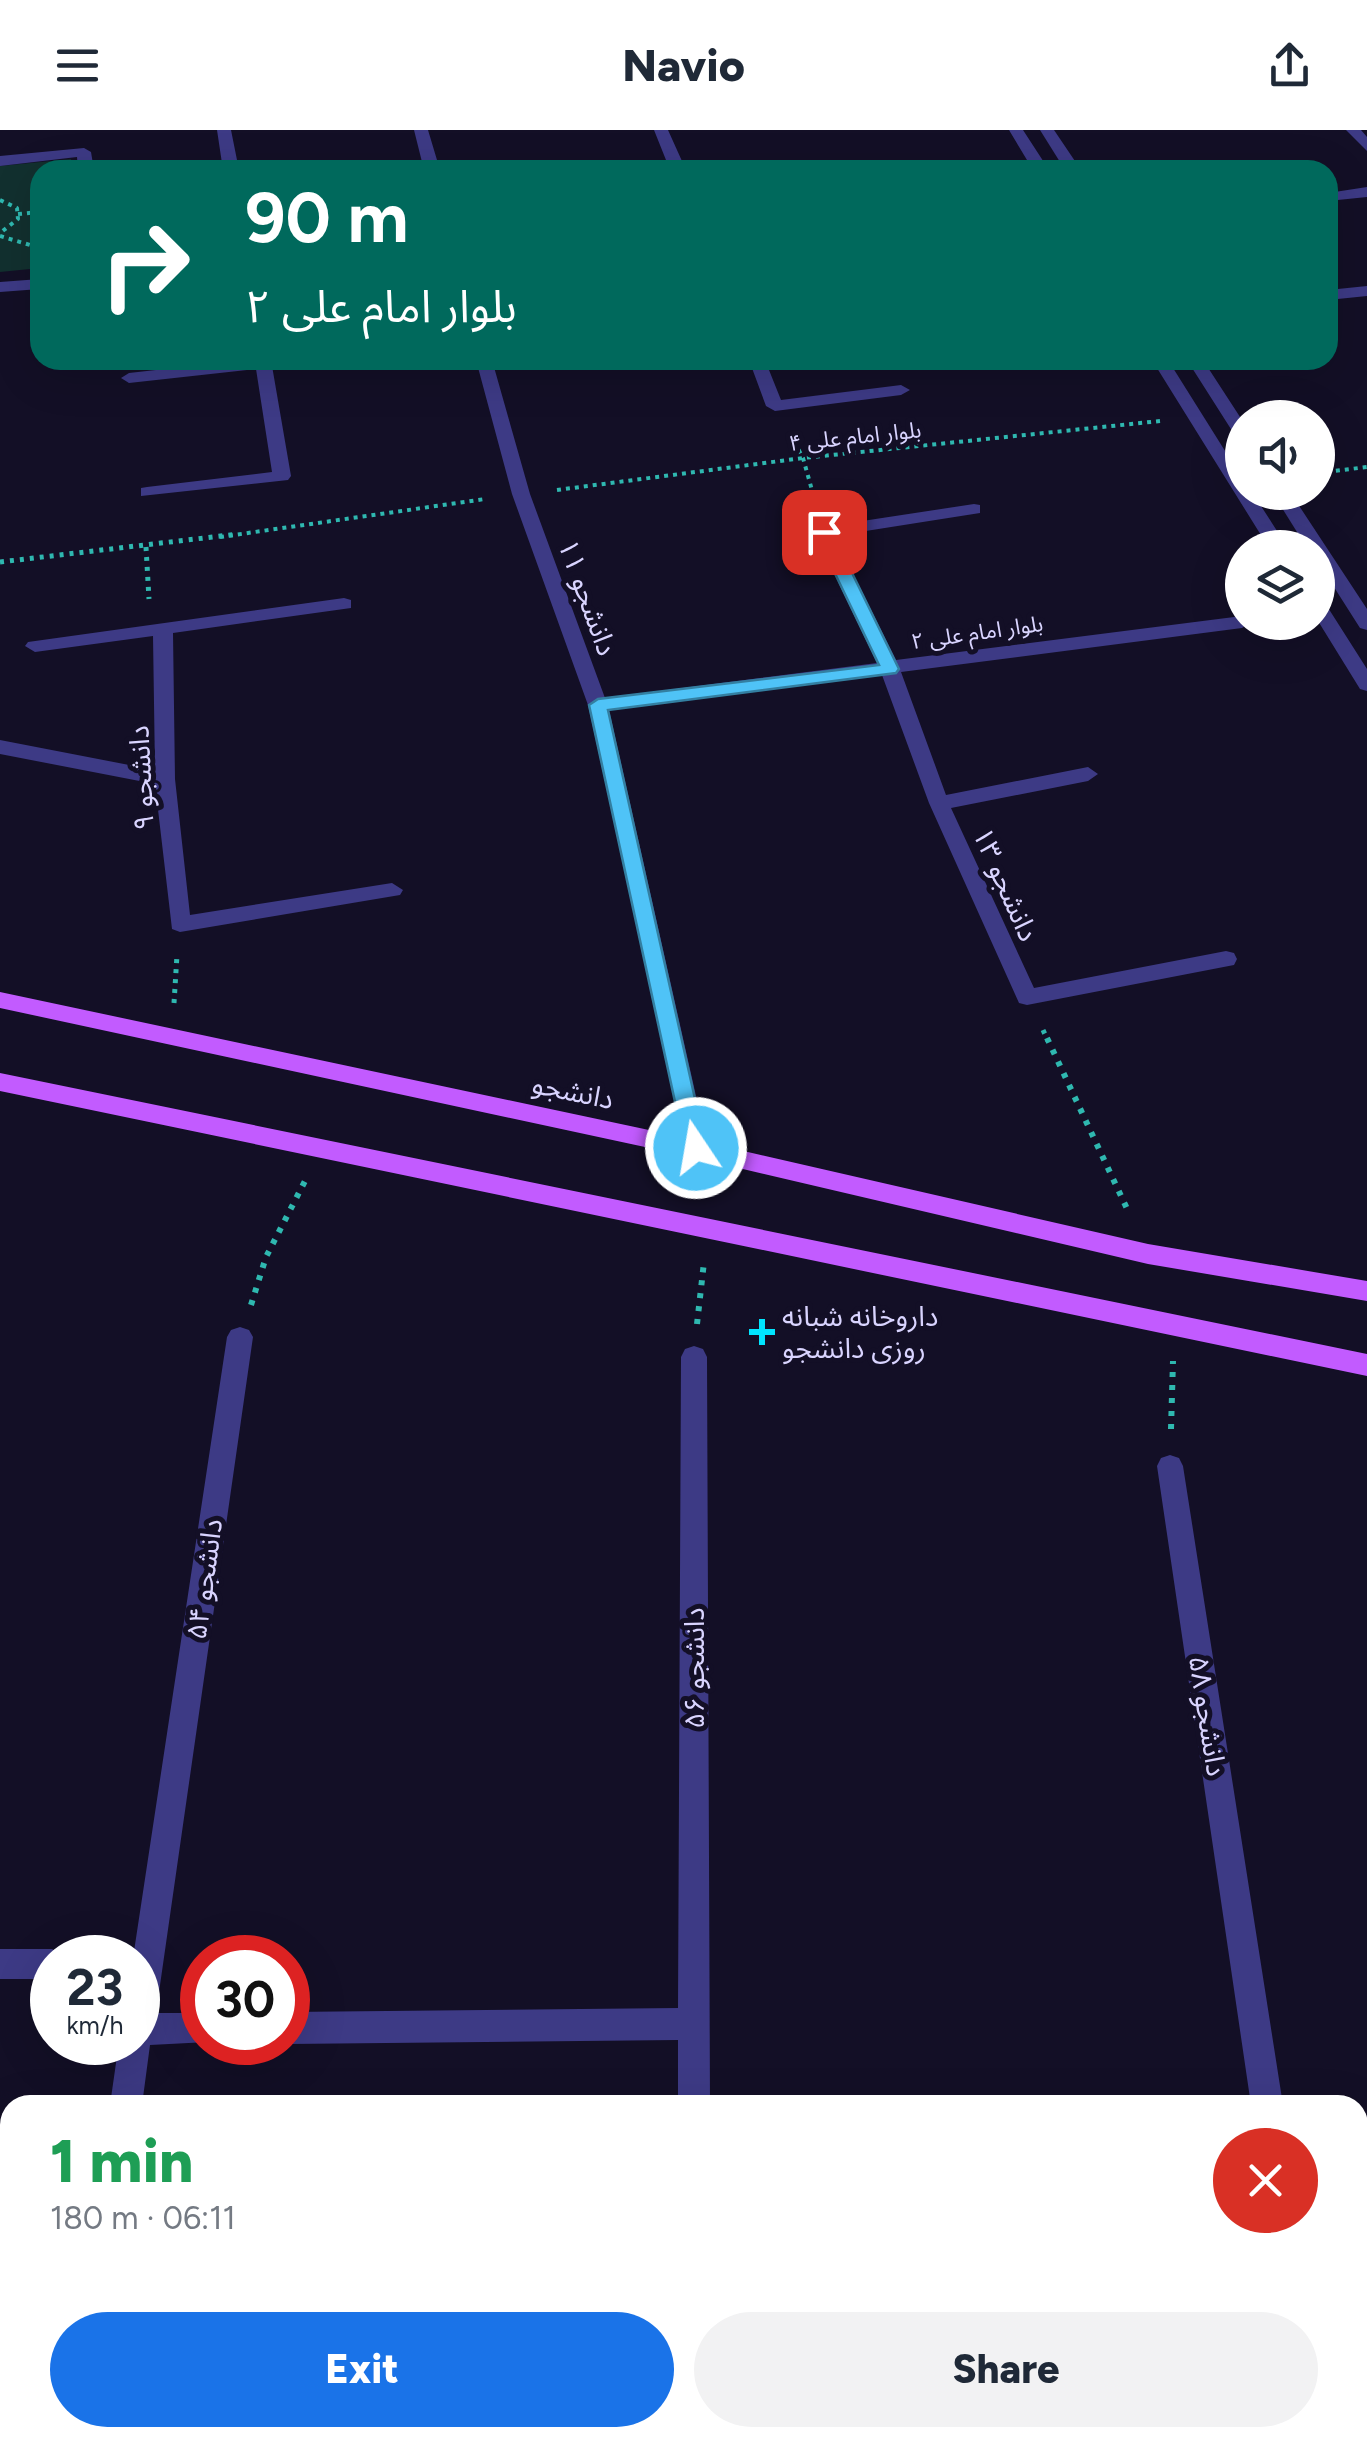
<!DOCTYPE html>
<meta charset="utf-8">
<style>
:root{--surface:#fff;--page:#f2f2f3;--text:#1f2937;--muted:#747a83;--accent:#1a73e8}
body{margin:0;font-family:Figtree,"Noto Sans Arabic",sans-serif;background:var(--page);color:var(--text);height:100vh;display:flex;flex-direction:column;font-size:38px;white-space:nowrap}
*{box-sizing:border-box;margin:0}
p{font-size:32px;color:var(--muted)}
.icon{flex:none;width:55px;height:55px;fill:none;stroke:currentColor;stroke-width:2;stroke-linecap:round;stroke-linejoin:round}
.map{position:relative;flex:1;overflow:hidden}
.side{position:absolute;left:0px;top:1965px;width:1368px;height:352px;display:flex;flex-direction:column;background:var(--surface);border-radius:30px 30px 0 0;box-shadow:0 10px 40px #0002}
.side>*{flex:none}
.banner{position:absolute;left:30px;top:30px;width:1308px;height:210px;border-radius:30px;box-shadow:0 10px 40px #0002;background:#00695c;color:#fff;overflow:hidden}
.fabs{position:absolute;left:1225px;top:270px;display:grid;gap:20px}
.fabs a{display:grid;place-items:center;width:110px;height:110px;border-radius:50%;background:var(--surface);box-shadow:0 10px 40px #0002;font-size:50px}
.speed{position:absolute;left:30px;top:1805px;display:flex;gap:20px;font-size:50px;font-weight:700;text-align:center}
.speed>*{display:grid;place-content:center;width:130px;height:130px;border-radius:50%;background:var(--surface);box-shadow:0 10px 40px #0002;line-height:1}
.speed small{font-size:25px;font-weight:400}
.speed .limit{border:15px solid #d22;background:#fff;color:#111}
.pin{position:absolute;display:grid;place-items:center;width:85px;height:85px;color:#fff;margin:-42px;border-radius:20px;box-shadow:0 5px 15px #0006}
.me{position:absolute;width:110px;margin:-55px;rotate:348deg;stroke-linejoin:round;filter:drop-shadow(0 0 8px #0008)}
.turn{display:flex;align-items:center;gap:35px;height:210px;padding:0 50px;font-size:45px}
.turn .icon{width:130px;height:130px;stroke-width:2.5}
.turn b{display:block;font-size:70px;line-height:85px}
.round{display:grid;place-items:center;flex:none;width:105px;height:105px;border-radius:52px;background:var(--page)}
.headline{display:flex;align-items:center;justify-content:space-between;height:170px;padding:0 50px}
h1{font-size:60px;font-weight:800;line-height:75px;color:#1e9e55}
.button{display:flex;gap:20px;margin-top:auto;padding:20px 50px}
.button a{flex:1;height:115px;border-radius:60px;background:var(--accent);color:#fff;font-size:40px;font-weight:800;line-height:115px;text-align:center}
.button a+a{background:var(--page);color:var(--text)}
header{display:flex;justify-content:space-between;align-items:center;height:130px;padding:0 50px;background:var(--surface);font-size:45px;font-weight:800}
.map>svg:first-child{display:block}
.green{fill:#12302f}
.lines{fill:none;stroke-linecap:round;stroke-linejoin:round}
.path-far2{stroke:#2fb8b0;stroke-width:4;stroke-dasharray:4 5;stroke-linecap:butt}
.path-far1{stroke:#2fb8b0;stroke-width:5;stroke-dasharray:4 6;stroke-linecap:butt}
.path{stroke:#2fb8b0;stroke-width:6;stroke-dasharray:5 8;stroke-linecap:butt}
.minor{fill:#3d3a85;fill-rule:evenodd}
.major{fill:#c25bff;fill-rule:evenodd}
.route{fill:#4fc3f7;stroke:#337fa1;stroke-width:2.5}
.poi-dot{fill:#00e5ff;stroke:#130f26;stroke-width:4}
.labels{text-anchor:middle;stroke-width:10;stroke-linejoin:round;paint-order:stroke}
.far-street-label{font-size:22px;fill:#d9d4ff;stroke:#130f26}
.street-label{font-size:28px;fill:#d9d4ff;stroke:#130f26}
.poi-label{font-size:28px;fill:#d9d4ff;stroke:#130f26;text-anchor:start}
</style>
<header><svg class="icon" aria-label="menu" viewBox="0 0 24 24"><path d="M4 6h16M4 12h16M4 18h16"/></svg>Navio<svg class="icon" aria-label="share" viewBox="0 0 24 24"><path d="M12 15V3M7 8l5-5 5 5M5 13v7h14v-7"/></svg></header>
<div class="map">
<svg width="1367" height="2316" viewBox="0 0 1367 2316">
<rect width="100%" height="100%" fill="#130f26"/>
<path class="green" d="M71,29L72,40H40V138L0,142V36Z"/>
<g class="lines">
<path class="path-far2" d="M0,70L17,78L18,89L0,103
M18,84L40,82
M0,106L40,118
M790,304L803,328L815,371
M1318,343L1367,337
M557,360L803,328L1160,291
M220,407L485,369"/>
<path class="path-far1" d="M146,417L149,469
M0,432L238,404
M174,873L177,825
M1043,900L1048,911"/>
<path class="path" d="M1047,908L1129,1083
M251,1175L266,1127L306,1049
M697,1194L704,1132
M1171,1299L1173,1231"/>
<path class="minor" d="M217,0H231L239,40H223Z
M414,0H428L440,40H424Z
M654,0H668L686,40H670Z
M1009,0H1023L1049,40H1033Z
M1040,0H1054L1081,40H1065Z
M1346,0H1361L1367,7V21Z
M84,18L91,22L94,40H78L77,27L0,36V26Z
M1367,57V67L1328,71V63Z
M40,149V159L0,162V152Z
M1367,156V166L1328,170V160Z
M245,230H271L291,346L288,350L141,366V358L147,357L272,342L256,239L129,253L121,248L129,243Z
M476,230H492L530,364L605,568L877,533L814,402L823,397L974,374L980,375V383L834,406L896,530L1242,486V492H1251L1242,498L901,542L946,665L1088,637L1098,644L1088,651L951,678L1034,858L1226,821L1234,823L1237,829L1234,835L1027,875L1019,873L929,673L882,545L609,580L708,1019L704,1025H688L588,575L512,364Z
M749,230H765L781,270L901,255L910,260L901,265L775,281L766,276Z
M1152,230H1168L1242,348V362H1252L1288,418H1269Z
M1187,230H1203L1242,290V308L1236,307Z
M1272,362H1290L1367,479V500L1360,498L1318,432V418H1307Z
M344,468L351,470V478L173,503L175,649L190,785L392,753L403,760L400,765L180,802L172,799L155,654L0,624V610L155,640L153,506L35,522L25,516L28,512Z
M1318,471L1325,473L1367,539V561L1360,559L1318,491Z
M240,1197L249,1200L253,1207L156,1883H202V1912H208L150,1915L142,1975H110L119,1912H138V1828H133L227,1207L231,1200Z
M694,1216L703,1219L707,1227L710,1975H678V1910L288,1914L285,1912L288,1882L678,1878L681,1227L685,1219Z
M1170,1325L1179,1328L1183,1336L1283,1975H1251L1157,1336L1161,1328Z
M0,1819H52L65,1828H52V1849H0Z
M59,2308H95L94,2316H58Z
M677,2308H712L713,2316H677Z
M1299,2308H1334L1336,2316H1300Z"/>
<path class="major" d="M0,862L696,1010L1148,1114L1367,1151V1171L1148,1134L696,1028L0,878Z
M0,943L1367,1224V1246L0,961Z"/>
</g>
<path class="route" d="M818,398L832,402L899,539L896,543L608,580L706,1018L696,1027L685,1018L589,575L598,569L879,535L815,402Z"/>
<path class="poi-dot" d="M757 1187h10v10h10v10h-10v10h-10v-10h-10v-10h10z"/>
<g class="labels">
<g class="far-street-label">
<text transform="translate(855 306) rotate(-6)" y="8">بلوار امام علی ۴</text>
<text transform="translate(977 502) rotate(-8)" y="8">بلوار امام علی ۲</text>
</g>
<g class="street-label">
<text transform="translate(588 467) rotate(70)" y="10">دانشجو ۱۱</text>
<text transform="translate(141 648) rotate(-93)" y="10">دانشجو ۹</text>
<text transform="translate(1006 754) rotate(66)" y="10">دانشجو ۱۳</text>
<text transform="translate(573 961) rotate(12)" y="10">دانشجو</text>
<text transform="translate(204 1449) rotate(-82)" y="10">دانشجو ۵۴</text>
<text transform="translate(694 1538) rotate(-90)" y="10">دانشجو ۵۶</text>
<text transform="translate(1208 1586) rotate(81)" y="10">دانشجو ۵۸</text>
</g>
<g class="poi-label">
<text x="782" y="1196">داروخانه شبانه<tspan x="782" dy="32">روزی دانشجو</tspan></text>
</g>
</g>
</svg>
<div class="fabs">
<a><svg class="icon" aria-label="sound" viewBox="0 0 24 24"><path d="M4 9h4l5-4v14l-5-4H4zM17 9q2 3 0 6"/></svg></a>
<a><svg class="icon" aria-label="layers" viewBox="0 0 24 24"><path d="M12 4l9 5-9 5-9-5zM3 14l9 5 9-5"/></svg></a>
</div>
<div class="speed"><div>23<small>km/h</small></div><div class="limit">30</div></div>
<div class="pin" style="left:824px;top:402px;background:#d93025"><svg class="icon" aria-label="arrive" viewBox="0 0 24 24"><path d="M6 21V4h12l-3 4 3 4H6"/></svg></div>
<svg class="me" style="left:696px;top:1018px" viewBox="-20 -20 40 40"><circle r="17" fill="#4fc3f7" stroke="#fff" stroke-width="3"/><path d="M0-11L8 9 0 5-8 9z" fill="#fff"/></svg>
<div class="banner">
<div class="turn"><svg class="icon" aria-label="right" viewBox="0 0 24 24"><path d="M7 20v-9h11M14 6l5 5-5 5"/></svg><div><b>90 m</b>بلوار امام علی ۲</div></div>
</div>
<section class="side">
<div class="headline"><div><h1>1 min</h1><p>180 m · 06:11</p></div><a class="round" style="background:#d93025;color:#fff"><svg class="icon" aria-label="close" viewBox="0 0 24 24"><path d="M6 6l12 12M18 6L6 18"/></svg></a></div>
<div class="button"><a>Exit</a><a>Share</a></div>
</section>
</div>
